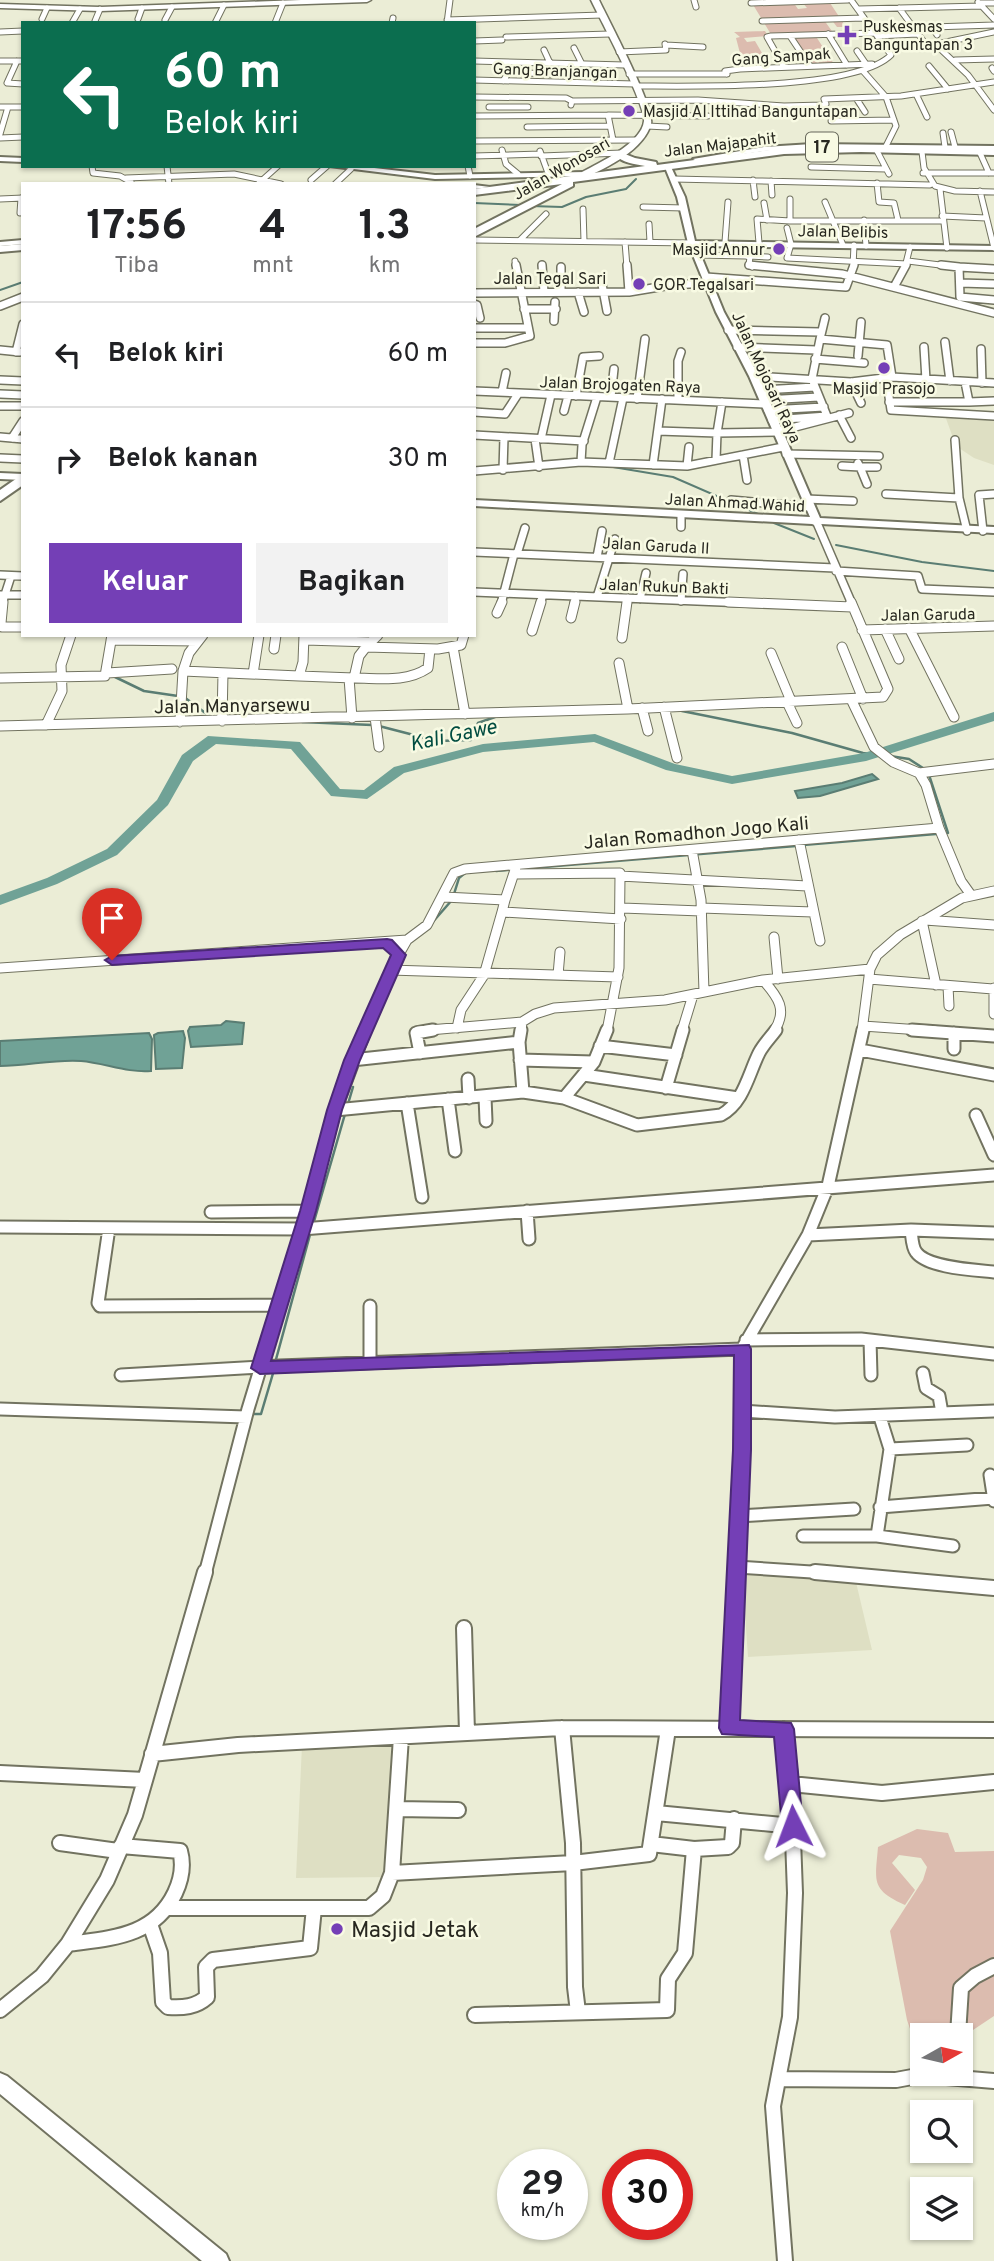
<!DOCTYPE html>
<html lang="id">
<style>
:root{--surface:#fff;--page:#f2f2f2;--text:#202124;--muted:#757577;--line:#e0e0e0;--accent:#743fb6}
body{margin:0;font-family:Overpass,sans-serif;background:var(--page);color:var(--text);height:100vh;display:flex;flex-direction:column;font-size:26px;white-space:nowrap}
*{box-sizing:border-box;margin:0}
p{font-size:23px;color:var(--muted)}
.icon{flex:none;width:38px;height:38px;fill:none;stroke:currentColor;stroke-width:2;stroke-linecap:round;stroke-linejoin:round}
.map{position:relative;flex:1;overflow:hidden}
.details{position:absolute;left:21px;top:182px;width:455px;height:455px;display:flex;flex-direction:column;background:var(--surface);border-radius:0px;box-shadow:0 2px 5px #0004}
.details>*{flex:none}
.guide{position:absolute;left:21px;top:21px;width:455px;height:147px;border-radius:0px;box-shadow:0 2px 5px #0004;background:#0b6e4f;color:#fff;overflow:hidden}
.needle{width:46px;rotate:82deg}
.controls{position:absolute;left:910px;top:2023px;display:grid;gap:14px}
.controls a{display:grid;place-items:center;width:63px;height:63px;border-radius:0px;background:var(--surface);box-shadow:0 2px 5px #0004;font-size:35px}
.speed{position:absolute;left:497px;top:2149px;display:flex;gap:14px;font-size:35px;font-weight:700;text-align:center}
.speed>*{display:grid;place-content:center;width:91px;height:91px;border-radius:50%;background:var(--surface);box-shadow:0 2px 5px #0004;line-height:1}
.speed small{font-size:18px;font-weight:400}
.speed .limit{border:10px solid #d22;background:#fff;color:#111}
.pin{position:absolute;display:grid;place-items:center;width:60px;height:60px;color:#fff;margin:-72px -30px;border-radius:50% 50% 50% 0;rotate:-45deg;box-shadow:0 0 7px #0007}
.pin .icon{rotate:45deg}
.me{position:absolute;width:77px;margin:-38px;rotate:357deg;stroke-linejoin:round;filter:drop-shadow(0 0 5px #0008)}
.turn{display:flex;align-items:center;gap:24px;height:147px;padding:0 28px;font-size:32px}
.turn .icon{width:91px;height:91px;stroke-width:2.5}
.turn b{display:block;font-size:49px;line-height:60px}
.eta{display:flex;justify-content:space-evenly;align-items:center;height:119px;text-align:center}
.eta b{font-size:42px;font-weight:700;line-height:49px}
.button{display:flex;gap:14px;margin-top:auto;padding:14px 28px}
.button a{flex:1;height:80px;border-radius:0px;background:var(--accent);color:#fff;font-size:28px;font-weight:700;line-height:80px;text-align:center}
.button a+a{background:var(--page);color:var(--text)}
ul{padding:0;list-style:none}
li{display:flex;align-items:center;gap:21px;height:105px;padding:0 28px;border-top:2px solid var(--line)}
li div{flex:1}
li b{display:block;font-size:26px}
li em{font-style:normal}
.map>svg:first-child{display:block}
.built{fill:#dedfc3}
.green{fill:#dcbcaf}
.water{fill:#70a296;stroke:#5a7d73;stroke-width:2}
.lines{fill:none;stroke-linecap:round;stroke-linejoin:round}
.stream-far1{stroke:#5a7d73;stroke-width:2}
.stream{stroke:#5a7d73;stroke-width:2.5}
.river{fill:#70a296;fill-rule:evenodd}
.street-far4-casing{stroke:#727360;stroke-width:7}
.street-far3-casing{stroke:#727360;stroke-width:10}
.street-far2-casing{stroke:#727360;stroke-width:11}
.street-far1-casing{stroke:#727360;stroke-width:15}
.street-casing{stroke:#727360;stroke-width:18}
.secondary-casing{stroke:#727360;stroke-width:4}
.primary-casing{stroke:#727360;stroke-width:3}
.highway-casing{stroke:#727360;stroke-width:4}
.street-far4{stroke:#fff;stroke-width:5}
.street-far3{stroke:#fff;stroke-width:7}
.street-far2{stroke:#fff;stroke-width:9}
.street-far1{stroke:#fff;stroke-width:11}
.street{stroke:#fff;stroke-width:14}
.secondary{fill:#fff;fill-rule:evenodd}
.primary{fill:#fff;fill-rule:evenodd}
.highway{fill:#fff;fill-rule:evenodd}
.route{fill:#743fb6;stroke:#4b2976;stroke-width:2}
.poi-dot{fill:#743fb6;stroke:#f8fae3;stroke-width:2.5}
.labels{text-anchor:middle;stroke-width:5;stroke-linejoin:round;paint-order:stroke}
.far-poi-label{font-size:16px;fill:#282820;stroke:#f8fae3;text-anchor:start}
.far-street-label{font-size:16px;fill:#282820;stroke:#f8fae3}
.shield{fill:#f8fae3;stroke:#66675a;stroke-width:2}
.shield-label{font-size:18px;font-weight:bold;fill:#282820}
.street-label{font-size:19px;fill:#282820;stroke:#f8fae3}
.water-label{font-size:21px;font-style:italic;fill:#004c40;stroke:#f8fae3}
.near-poi-label{font-size:23px;fill:#282820;stroke:#f8fae3;text-anchor:start}
</style>
<div class="map">
<svg width="994" height="2261" viewBox="0 0 994 2261">
<rect width="100%" height="100%" fill="#ebedd6"/>
<path class="built" d="M944,413L994,416V465L974,458L956,446Z
M742,1571L855,1578L872,1650L748,1657Z
M391,1744L389,1877L296,1878L302,1745Z"/>
<path class="green" d="M793,2L798,9L807,8L802,2L830,3L846,27H837L831,19L824,20L834,34L815,35L834,64L810,65L791,35L772,36L752,3Z
M765,31L768,36L744,38L747,42L755,41L770,67L760,68L754,57H741L736,38L740,37L734,32Z
M917,1829L948,1833L955,1852L994,1851V2016L961,2038V2035H922V2064L907,2020L890,1931L923,1880L927,1867L921,1858L899,1855L892,1863L915,1890L905,1905C871,1889 875,1883 878,1847Z"/>
<path class="water" d="M872,774L878,779L820,796L798,798L795,791L842,783Z
M226,1021L244,1023L242,1044L191,1047L188,1031L190,1027L221,1025Z
M183,1031L185,1038L182,1068L156,1069L154,1035L158,1033Z
M149,1033L152,1039L151,1071C127,1073 105,1063 81,1061C54,1059 27,1066 0,1066V1041Z"/>
<g class="lines">
<path class="stream-far1" d="M474,203L521,205
M531,206L562,207L586,197L626,189L636,179
M0,290L23,282
M613,467L673,477L758,514
M774,523L814,539
M836,545L922,562L994,571"/>
<path class="stream" d="M115,677L144,691L178,696
M184,697L212,718
M682,711L792,733L863,753L880,755
M302,722L372,725
M379,726L437,741L471,740L478,723L495,717
M890,756L909,759L926,770
M803,845L948,833L929,775
M496,871L796,846
M454,894L459,878L465,873
M431,924L452,900
M348,1104L353,1087
M313,1225L345,1114
M275,1363L311,1231
M251,1414H261L274,1370"/>
<path class="river" d="M994,712V721L866,761L732,784L666,770L594,742L483,752L404,773L367,799L331,796L291,749L216,744L193,761L168,805L117,855L57,884L0,905V895L47,878L107,849L157,800L182,755L208,736L300,742L340,789L364,790L394,767L483,744L595,734L675,764L732,776L864,753Z"/>
<defs>
<path id="street-far4" d="M694,0L696,7
M978,2L994,19
M751,3L848,0
M979,3H994
M899,8L927,46L994,32
M858,9L982,6
M42,19L47,8
M138,19L142,8
M165,20L172,7
M447,20L602,15
M95,21L100,9
M762,21L864,18
M72,23L80,9
M215,23L224,5
M275,23L283,3
M392,23L393,18
M447,23L450,0
M0,32L23,31
M828,34L847,65
M937,35L932,27L994,25
M771,36L875,33
M771,36L767,37L784,67
M790,36L810,66
M877,36L917,34
M506,37L610,34
M474,41L502,40
M666,45L703,47
M936,45L968,75L994,110
M574,48L582,64
M544,50L550,63
M857,51L866,64
M619,52L666,50L665,44
M955,60L994,59
M0,61H23
M17,61L7,83L23,84
M474,61L625,65
M929,66L948,89
M992,68L994,71
M863,71L886,97L896,126L886,146
M629,74H727
M727,74L725,71L740,69L872,64
M474,80L635,84
M503,81L509,72L566,75
M636,86C689,86 855,91 891,55L851,0
M916,94L927,117
M474,97L566,98L572,101L571,105
M856,98L865,112
M572,101L698,100L784,106L823,105L826,104L824,99L901,96L994,82
M0,107H23
M489,107H528
M608,115L708,116
M474,116L608,115L613,140
M831,121L894,120
M647,126L667,127
M527,127L610,126
M951,132L955,147
M943,133L945,147
M0,134L8,107
M0,138L23,137
M474,141L636,140
M502,150L506,164L518,174
M540,151L548,173
M877,151L889,174
M922,152L924,168L935,186L955,191L994,192
M980,153L989,173
M474,156L541,154
M541,156L622,153
M92,166L93,173L120,176L131,182
M167,166L169,184
M468,166L470,176
M811,167L886,169
M923,173H994
M126,178L234,174L281,184
M674,179L930,185
M311,180L327,166
M753,180L755,197
M771,181L772,195
M259,183L278,166
M877,183L879,202L894,203L898,220
M335,184L351,169
M940,189L947,248
M980,191L994,248
M0,199L23,198
M825,202L843,245
M764,203L767,220
M643,207L684,208
M583,209L584,241
M20,213L21,198
M942,216L986,218
M864,220L866,246
M790,221H942
M649,224L650,242
M787,228L791,244L787,258L907,264
M474,240L692,243
M520,240L546,214
M625,242L627,267
M725,242L728,202
M759,243L757,219L790,221V199
M698,255L746,256L750,257L749,265L752,267
M749,256L768,257
M515,261L516,267
M908,261L956,267
M853,267L854,245
M905,267L910,247"/>
<path id="street-far3" d="M542,265L544,292
M627,265L629,292
M749,265L842,274L994,313
M941,265L959,267L960,297L994,300
M561,267V292
M959,267L994,269
M706,277L846,287L854,265
M601,279L607,311
M960,283L994,284
M894,287L906,265
M578,292L584,312
M474,293L629,292L671,285L708,283
M474,304L477,305L480,318
M0,306L23,297
M524,309H556
M554,321L555,302
M474,328H528
M728,330L820,332
M820,339L825,318
M945,342L950,381
M474,343H505L530,336L516,265
M737,347L816,350
M924,347L926,380
M981,349L982,383
M0,350L20,352
M16,352L23,324
M858,356L861,322
M815,359L864,363
M754,376L851,382L892,377L994,383
M886,377L891,410L994,416
M0,380L23,381
M851,382L861,403
M760,390L815,387
M474,391L765,404
M502,392L506,373
M0,394L23,395
M576,396L583,357L599,356
M611,397L614,369
M637,399L645,339
M678,400V361L681,352
M764,400L819,397
M722,402L717,433L776,432L849,413
M889,402H969L965,382
M969,402L994,401
M0,406H23
M768,410L824,407
M564,411L568,396
M474,412L505,414L518,394
M839,415L851,438
M772,420L827,416L812,379L820,339L887,345L892,377
M658,431L717,433L716,460
M474,435L584,441
M0,437L23,439
M12,438L23,421
M535,439L539,467
M541,439L551,395
M955,440L959,498L967,531
M786,454L879,456
M743,455L747,480
M0,458L23,459
M581,462L582,445L597,397
M609,463L623,398
M653,465L662,399
M687,466L689,447
M842,466L860,467L858,463
M503,470L504,437
M474,471L581,462L687,466L783,447
M867,484L860,467H877
M886,494L959,498
M806,499L853,501
M731,500L809,507
M681,515V527
M817,523L852,604
M983,531L979,495L994,494
M474,552L835,568
M517,554L525,528
M597,557L602,531
M836,571L918,576L922,589L994,592
M0,575L23,576
M474,592L772,604
M1,595H23
M597,597L615,539
M640,599L646,573
M681,601L683,574
M2,604L11,576
M501,604L514,554
M540,604L543,595
M574,604L576,596
M627,604L628,598"/>
<path id="street-far2" d="M728,602L852,607
M497,613L502,602
M571,618L575,602
M1,623L3,602
M2,627H23
M909,628L954,717
M885,629L899,659
M862,630L994,626
M532,631L541,602
M203,635L189,653L183,671L299,676L303,662L304,635
M378,635L366,647L438,649L461,645L464,635
M622,638L627,602
M111,640L198,641
M305,640L372,642
M453,647L465,714
M842,647L863,699
M274,649L276,635
M771,653L791,701
M619,663L628,709
M107,673L172,669
M253,674L259,635
M299,676L354,678L359,656L366,647
M1,678L105,676L112,635
M349,678L352,718
M354,678C379,678 406,683 428,668L430,649
M851,699L874,747L893,762L919,773L926,785L939,828L961,881L971,895
M787,702L797,723
M664,707L677,758
M642,708L648,731
M375,717L379,747
M222,721L223,673
M180,722L183,671
M46,725L62,691L61,665L71,635
M0,726L628,709L883,697L888,689L851,602
M919,773L994,764
M799,840L820,941
M692,850L701,900L704,992
M515,874L620,873
M444,897L505,900L502,912L621,919
M505,900L516,867
M622,908L701,911
M701,908L813,912
M925,920L994,925
M922,921L936,985
M774,937L778,979
M0,968L407,940
M390,970L618,977
M558,975L560,952
M869,979L993,989
M763,980C778,997 788,1010 774,1031
M948,986L949,1006
M994,988V1014
M863,1026L935,1031
M457,1028L461,1010L484,975L502,912
M364,1031L390,970L407,940L427,925L454,873L465,869L939,828
M418,1031L522,1022L535,1014L554,1008L665,1000L763,980L870,969
M521,1031L522,1022
M607,1031L619,968L620,876L807,886
M682,1031L693,995
M862,1031L870,969L877,955L900,935L962,898L994,891"/>
<path id="street-far1" d="M521,1030L519,1042L523,1092L564,1098L637,1125L721,1115C744,1102 748,1075 759,1053C763,1045 770,1038 776,1030
M912,1030L994,1036
M954,1033V1049
M600,1046L676,1055
M860,1050L994,1075
M420,1053L416,1033L433,1030
M352,1060L519,1042
M520,1060L593,1062
M584,1075L738,1098
M468,1079L469,1098
M666,1088L683,1030
M485,1097L486,1121
M564,1098L594,1062L607,1030
M448,1099L455,1151
M407,1103L422,1197
M335,1110L523,1092
M976,1115L994,1155
M527,1211L529,1239
M211,1212L308,1211
M0,1227L302,1229L994,1175
M109,1228L98,1303L100,1306L279,1305
M911,1230L994,1233
M808,1235L911,1230C912,1237 912,1247 916,1252C927,1268 976,1270 994,1272
M370,1306V1363
M746,1340L861,1339L994,1354
M870,1340L871,1375
M923,1373L926,1388L939,1396L942,1413
M121,1375L279,1366L742,1349
M0,1409L246,1417
M742,1411L835,1417L994,1411
M890,1449L967,1445
M990,1475L994,1501
M880,1507L994,1498
M738,1516L854,1509
M803,1536H877L890,1449L880,1417
M877,1536L953,1546
M737,1567L842,1574
M205,1574L248,1409L308,1211L335,1110L365,1030
M737,1574L742,1450V1349L808,1235L828,1186L863,1030"/>
<path id="street" d="M815,1572L994,1588
M464,1628L467,1733
M562,1728L573,1843L575,1987L578,2012
M730,1728L737,1572
M784,1729L791,1784L795,1893L790,2017L773,2106L785,2261
M152,1754L238,1745L562,1728L994,1730
M0,1773L145,1780
M791,1784L882,1793L994,1782
M397,1809L458,1810
M656,1813L793,1826
M60,1843L118,1851
M694,1849L728,1847L732,1843L734,1819
M392,1873L573,1863L649,1854L668,1729
M170,1908H369L383,1896L392,1873L401,1737
M151,1927L160,1953L163,2002L168,2007C183,2008 196,2007 207,1997L206,1967L213,1960L310,1948L314,1908
M68,1944C111,1938 154,1937 175,1893C181,1880 184,1865 180,1851L121,1846
M0,2010L42,1976L68,1944L107,1880L135,1815L205,1572
M475,2015L667,2010L668,1979L685,1953L694,1849L651,1844
M958,2035L961,1988L975,1976L994,1966
M778,2079L896,2080L923,2075L994,2081"/>
<path id="secondary" d="M812,144L994,146V150L812,148L764,151L697,161L693,159L764,147Z
M0,157L23,158V162L0,161Z
M664,165L671,167L685,197L695,241L994,246V250L697,246L724,312L759,376L820,518L994,527V533L821,524L817,526L812,524L474,506V500L810,517L749,376L716,312L688,243L677,197Z
M329,166H357L435,175L585,172L589,174L585,176L435,179Z
M474,185L490,187L474,189Z
M23,240V244L0,246V242Z
M0,473L23,474V480L0,479Z
M0,2073L7,2076L226,2254L229,2261H202L0,2094Z"/>
<path id="primary" d="M301,0H371L367,2L100,11L0,8V4L100,7Z
M591,0H599C609,21 655,107 651,124C644,149 608,168 585,177L582,176V172C599,163 642,143 644,121C645,103 601,21 591,0Z"/>
<path id="highway" d="M861,146L994,149V155L861,152L784,154L573,182V186L474,237V229L562,184L474,195V189L645,166C634,164 623,163 615,155L620,152L635,158L656,162L657,165L784,148Z
M23,244V250L0,252V246Z
M23,474V485L0,501V490Z"/>
</defs>
<use href="#street-far4" class="street-far4-casing"/>
<use href="#street-far3" class="street-far3-casing"/>
<use href="#street-far2" class="street-far2-casing"/>
<use href="#street-far1" class="street-far1-casing"/>
<use href="#street" class="street-casing"/>
<use href="#secondary" class="secondary-casing"/>
<use href="#primary" class="primary-casing"/>
<use href="#highway" class="highway-casing"/>
<use href="#street-far4" class="street-far4"/>
<use href="#street-far3" class="street-far3"/>
<use href="#street-far2" class="street-far2"/>
<use href="#street-far1" class="street-far1"/>
<use href="#street" class="street"/>
<use href="#secondary" class="secondary"/>
<use href="#primary" class="primary"/>
<use href="#highway" class="highway"/>
</g>
<path class="route" d="M387,939L392,940L406,955L360,1060L342,1110L316,1211L271,1361L749,1345L751,1349V1450L740,1720L791,1723L794,1729L803,1826L800,1832L793,1834L785,1832L782,1826L774,1737L722,1734L719,1728L733,1450L734,1355L260,1374L251,1368L300,1211L327,1110L344,1060L391,955L383,948L112,965L105,960L112,956Z"/>
<g class="poi-dot">
<path d="M843.5 24.5h7v7h7v7h-7v7h-7v-7h-7v-7h7z"/>
<circle cx="629" cy="111" r="7"/>
<circle cx="779" cy="249" r="7"/>
<circle cx="639" cy="284" r="7"/>
<circle cx="884" cy="368" r="7"/>
<circle cx="337" cy="1929" r="7"/>
</g>
<g class="labels">
<g class="far-poi-label">
<text x="863" y="32">Puskesmas<tspan x="863" dy="18">Banguntapan 3</tspan></text>
<text x="643" y="117">Masjid Al Ittihad Banguntapan</text>
<text x="765" y="255" text-anchor="end">Masjid Annur</text>
<text x="653" y="290">GOR Tegalsari</text>
<text x="884" y="394" text-anchor="middle">Masjid Prasojo</text>
</g>
<g class="far-street-label">
<text transform="translate(781 56) rotate(-4)" y="6">Gang Sampak</text>
<text transform="translate(555 70) rotate(2)" y="6">Gang Branjangan</text>
<text transform="translate(720 144) rotate(-7)" y="6">Jalan Majapahit</text>
<text transform="translate(561 168) rotate(-30)" y="6">Jalan Wonosari</text>
<text transform="translate(843 231) rotate(1)" y="6">Jalan Belibis</text>
<text x="550" y="284">Jalan Tegal Sari</text>
<text transform="translate(767 377) rotate(65)" y="6">Jalan Mojosari Raya</text>
<text transform="translate(620 384) rotate(2)" y="6">Jalan Brojogaten Raya</text>
<text transform="translate(735 502) rotate(3)" y="6">Jalan Ahmad Wahid</text>
<text transform="translate(656 545) rotate(3)" y="6">Jalan Garuda II</text>
<text transform="translate(664 586) rotate(2)" y="6">Jalan Rukun Bakti</text>
<text transform="translate(928 614) rotate(-1)" y="6">Jalan Garuda</text>
</g>
<rect class="shield" x="806" y="132.5" width="32" height="29" rx="5"/>
<g class="shield-label">
<text x="822" y="153">17</text>
</g>
<g class="street-label">
<text transform="translate(232 705) rotate(-1)" y="7">Jalan Manyarsewu</text>
<text transform="translate(696 832) rotate(-5)" y="7">Jalan Romadhon Jogo Kali</text>
</g>
<g class="water-label">
<text transform="translate(453 735) rotate(-12)" y="7">Kali Gawe</text>
</g>
<g class="near-poi-label">
<text x="351" y="1937">Masjid Jetak</text>
</g>
</g>
</svg>
<div class="controls">
<a><svg class="needle" viewBox="-14 -14 28 28"><path d="M0-13l5 13h-10z" fill="#e53935"/><path d="M0 13l5-13h-10z" fill="#757577"/></svg></a>
<a><svg class="icon" aria-label="search" viewBox="0 0 24 24"><circle cx="10" cy="10" r="6"/><path d="M15 15l6 6"/></svg></a>
<a><svg class="icon" aria-label="layers" viewBox="0 0 24 24"><path d="M12 4l9 5-9 5-9-5zM3 14l9 5 9-5"/></svg></a>
</div>
<div class="speed"><div>29<small>km/h</small></div><div class="limit">30</div></div>
<div class="pin" style="left:112px;top:960px;background:#d93025"><svg class="icon" aria-label="arrive" viewBox="0 0 24 24"><path d="M6 21V4h12l-3 4 3 4H6"/></svg></div>
<svg class="me" style="left:793px;top:1826px" viewBox="-20 -20 40 40"><path d="M0-17L14 15 0 8-14 15z" fill="#743fb6" stroke="#fff" stroke-width="4"/></svg>
<div class="guide">
<div class="turn"><svg class="icon" aria-label="left" viewBox="0 0 24 24"><path d="M17 20v-9H6M10 6l-5 5 5 5"/></svg><div><b>60 m</b>Belok kiri</div></div>
</div>
<section class="details">
<div class="eta">
<div><b>17:56</b><p>Tiba</p></div>
<div><b>4</b><p>mnt</p></div>
<div><b>1.3</b><p>km</p></div>
</div>
<ul>
<li><svg class="icon" aria-label="left" viewBox="0 0 24 24"><path d="M17 20v-9H6M10 6l-5 5 5 5"/></svg><div><b>Belok kiri</b></div><em>60 m</em></li>
<li><svg class="icon" aria-label="right" viewBox="0 0 24 24"><path d="M7 20v-9h11M14 6l5 5-5 5"/></svg><div><b>Belok kanan</b></div><em>30 m</em></li>
</ul>
<div class="button"><a>Keluar</a><a>Bagikan</a></div>
</section>
</div>
